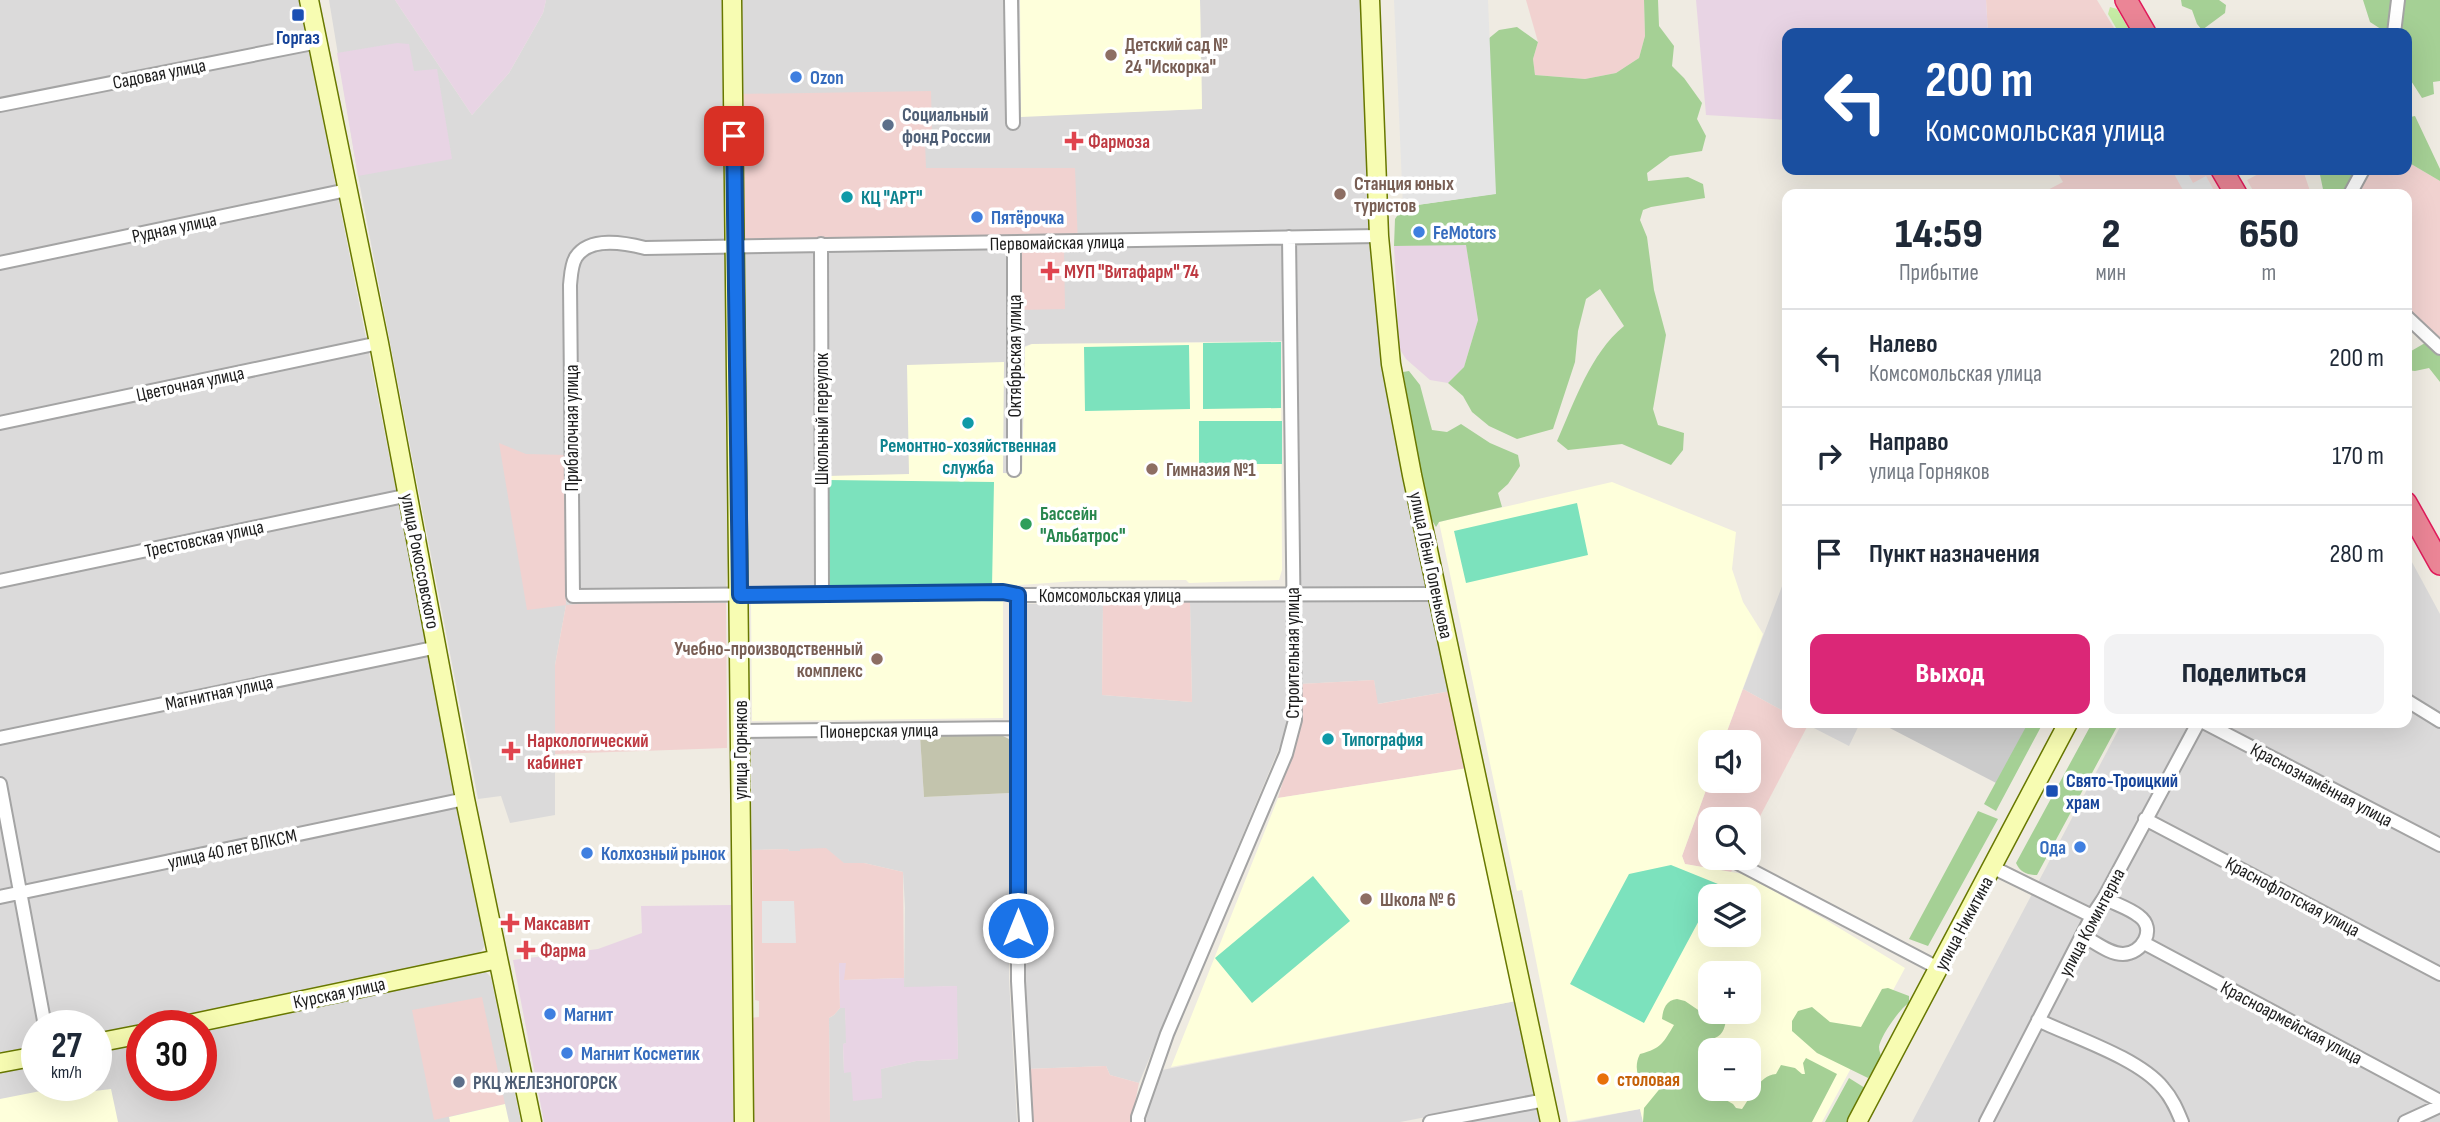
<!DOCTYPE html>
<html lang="ru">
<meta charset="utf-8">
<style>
:root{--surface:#fff;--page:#f2f2f3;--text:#1f2937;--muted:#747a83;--line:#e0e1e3;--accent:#db2777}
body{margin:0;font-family:"Sofia Sans Condensed",sans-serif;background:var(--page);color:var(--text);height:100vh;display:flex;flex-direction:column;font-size:26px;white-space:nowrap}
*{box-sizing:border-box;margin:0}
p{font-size:23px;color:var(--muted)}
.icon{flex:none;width:38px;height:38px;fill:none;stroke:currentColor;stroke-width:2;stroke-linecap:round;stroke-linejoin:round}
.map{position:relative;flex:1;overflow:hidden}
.sheet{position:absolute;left:1782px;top:189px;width:630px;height:539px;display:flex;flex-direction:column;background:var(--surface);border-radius:14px;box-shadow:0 7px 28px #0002}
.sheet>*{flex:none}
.guide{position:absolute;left:1782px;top:28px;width:630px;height:147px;border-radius:14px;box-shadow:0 7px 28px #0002;background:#1a4fa0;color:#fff;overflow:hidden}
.buttons{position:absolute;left:1698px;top:730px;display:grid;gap:14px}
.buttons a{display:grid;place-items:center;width:63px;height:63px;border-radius:14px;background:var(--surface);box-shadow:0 7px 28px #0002;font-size:35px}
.speed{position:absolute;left:21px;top:1010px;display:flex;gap:14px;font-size:35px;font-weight:700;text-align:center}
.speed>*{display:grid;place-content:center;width:91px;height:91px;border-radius:50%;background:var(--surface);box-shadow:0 7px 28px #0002;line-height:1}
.speed small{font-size:18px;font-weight:400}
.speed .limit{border:10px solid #d22;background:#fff;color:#111}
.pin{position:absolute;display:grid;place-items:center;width:60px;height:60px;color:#fff;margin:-30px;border-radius:14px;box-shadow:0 4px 10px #0006}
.me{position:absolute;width:77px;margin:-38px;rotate:0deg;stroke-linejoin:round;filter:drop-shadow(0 0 5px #0008)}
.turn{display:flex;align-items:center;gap:24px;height:147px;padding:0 28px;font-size:32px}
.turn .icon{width:91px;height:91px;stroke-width:2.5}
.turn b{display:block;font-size:49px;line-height:60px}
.eta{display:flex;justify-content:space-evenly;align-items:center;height:119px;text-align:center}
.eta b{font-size:42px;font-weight:800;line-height:49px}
.action{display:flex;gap:14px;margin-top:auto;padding:14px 28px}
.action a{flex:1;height:80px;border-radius:14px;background:var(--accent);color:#fff;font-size:28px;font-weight:800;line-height:80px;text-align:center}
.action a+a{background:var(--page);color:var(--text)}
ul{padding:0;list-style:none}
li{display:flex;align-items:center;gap:21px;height:98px;padding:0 28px;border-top:2px solid var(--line)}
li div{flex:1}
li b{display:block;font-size:26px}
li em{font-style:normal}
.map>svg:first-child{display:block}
.residential{fill:#dbdada}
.commercial{fill:#f1d2d0}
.industrial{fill:#e8d4e4}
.education{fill:#feffdb;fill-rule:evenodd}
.religious{fill:#cbcbcb}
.construction{fill:#c3c4ad}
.grass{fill:#c6eca5}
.forest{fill:#a5d095}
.pitch{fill:#7ce2bd}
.parking{fill:#e5e5e5}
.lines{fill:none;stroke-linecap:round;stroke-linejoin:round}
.street-casing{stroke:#a4a4a4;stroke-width:16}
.secondary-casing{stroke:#687800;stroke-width:21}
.highway-casing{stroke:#e11b5b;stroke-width:24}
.street{stroke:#fff;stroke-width:12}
.secondary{stroke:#f7fcb2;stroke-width:18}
.highway{stroke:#eb8596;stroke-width:21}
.route-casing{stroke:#114b97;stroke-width:18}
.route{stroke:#1a73e8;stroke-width:12}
.transit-dot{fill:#1a4fb4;stroke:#fff;stroke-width:2.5}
.education-dot{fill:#8d6e63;stroke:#fff;stroke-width:2.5}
.shop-dot{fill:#3f7fe0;stroke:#fff;stroke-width:2.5}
.service-dot{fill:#5c6f8a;stroke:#fff;stroke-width:2.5}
.health-dot{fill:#e0444e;stroke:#fff;stroke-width:2.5}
.culture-dot{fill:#0f9aa8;stroke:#fff;stroke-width:2.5}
.leisure-dot{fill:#2e9e5b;stroke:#fff;stroke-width:2.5}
.food-dot{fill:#e8710a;stroke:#fff;stroke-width:2.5}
.labels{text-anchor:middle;stroke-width:7;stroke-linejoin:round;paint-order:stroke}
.transit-label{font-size:19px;font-weight:bold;fill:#164399;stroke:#fff}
.education-label{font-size:19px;font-weight:bold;fill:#785e54;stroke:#fff;text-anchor:start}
.street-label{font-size:19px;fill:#1d1d1d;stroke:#fff}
.shop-label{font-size:19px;font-weight:bold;fill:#366cbe;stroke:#fff;text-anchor:start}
.service-label{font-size:19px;font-weight:bold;fill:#4e5e75;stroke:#fff;text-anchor:start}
.health-label{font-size:19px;font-weight:bold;fill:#be3a42;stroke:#fff;text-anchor:start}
.culture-label{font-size:19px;font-weight:bold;fill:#0d838f;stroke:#fff;text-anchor:start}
.leisure-label{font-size:19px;font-weight:bold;fill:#27864d;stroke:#fff;text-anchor:start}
.food-label{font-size:19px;font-weight:bold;fill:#c56008;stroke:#fff;text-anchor:start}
</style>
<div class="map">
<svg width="2440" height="1122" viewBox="0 0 2440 1122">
<rect width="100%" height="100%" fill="#efebe2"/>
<path class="residential" d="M0,0H299L483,929L484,947L479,954L96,1033V1026H37V1046L0,1053Z
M329,0H395L472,115L509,73L543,13L546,0H725L729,514L726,603L566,605L555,665V815L510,823L501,796L478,799L358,176Z
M737,0H1020L1021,116L1202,109L1200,0H1363L1376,269L1451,691L1377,704L1374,680L1300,684L1296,341L1032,344L1025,346L1023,474L829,476L827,586L748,589L741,239L1017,238L1064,247L1075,168H925V142L738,94Z
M2406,551L2440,614V1122H1912L2122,723H2406Z
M1787,573V713L1743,689Z
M1286,600L1287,729L1139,1083L1110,1075L1106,1066L1026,1069L1023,604L1103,603L1102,695L1192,702L1190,602Z
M1804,723H1860L1849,746Z
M751,735H920L924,797L1010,793L1009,979L1017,1122H830L829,1018L834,1015L840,1008H845L847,1043L843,1044L844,1072H851L881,1098L880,1069L916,1061L958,1059L956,986L904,988L905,907L903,872L864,863H843L800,851H789L788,849L752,850Z
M476,972H486L491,977L521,1122H0V1068L37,1060V1085H96V1048L142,1039V1085H201V1027Z
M1516,1001L1536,1096L1400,1122H1143L1162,1070Z
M1535,1106L1544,1111L1546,1122H1448Z
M1640,1109L1643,1122H1574Z"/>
<path class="commercial" d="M1526,0H1644L1645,36L1639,58L1616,73L1585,79L1535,75L1533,59L1538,42Z
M1986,0H2097L2117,33H1988Z
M931,91L932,133L925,142L926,168H1075L1078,245L1064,247L1065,309L1018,310L1017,238L741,239L738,94Z
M2406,161L2440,181V337L2437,338L2406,307V194H2356V170H2406Z
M2056,170H2213L2226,194H2040L2063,182Z
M2266,170H2303L2311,194H2255L2247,180Z
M499,443L526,454L567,455L566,605L605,602L726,603L727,748L555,754V665L566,605L527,610Z
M1190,602L1192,702L1102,695L1103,603Z
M1374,680L1378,704L1451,691L1468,768L1278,798L1300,724V684Z
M1743,689L1787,713V723H1804L1808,725L1748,839V819H1710V858H1738L1731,872L1685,864L1682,856L1710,779V780H1748V742H1723Z
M826,848L844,863H864L903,872L904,978L843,980L839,963L840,1008L834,1015L829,1018L830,1122H751L750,1018L759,1017V1001L755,1000L752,850L788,849L789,851H800V849Z
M482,997L505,1104L434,1120L412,1010Z
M1106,1066L1110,1075L1139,1083L1131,1122H1031L1026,1069Z"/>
<path class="industrial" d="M395,0H546L543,13L509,73L472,115Z
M1696,0H1986L1988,33H1787V120L1706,115Z
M397,43L409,44L414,71L437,69L452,159L358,176L337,53Z
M1466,244L1478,320L1464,367L1448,383L1430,380L1406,359L1399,348L1394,246Z
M732,905L735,1122H544L513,960L598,949L642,933L641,906Z
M839,963H846L844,980L904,978V987L957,986L958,1059L916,1061L881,1069L882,1098L853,1101L851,1072L844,1073L843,1044L846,1043L845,1008H840Z"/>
<path class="education" d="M1020,0H1200L1202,109L1021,117Z
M1281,342L1282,570L1279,580L1189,583L1186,580L1076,581L992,587L827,586L828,476L909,474L907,365L1004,362L1003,473L1022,474L1025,347L1032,344Z
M1612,482L1736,532L1732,569L1743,602L1763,634L1723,742H1710V779L1682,856L1685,864L1743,874L1826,920L1905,968L1822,1122H1643L1640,1109L1568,1122L1522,890L1517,891L1439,522ZM1710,896H1748V934H1710ZM1710,973H1748V1012H1710ZM1710,1050H1748V1088H1710Z
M1003,600V718L752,721L751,601Z
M1468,768L1516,1001L1171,1067L1278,798Z
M71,1085H77L78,1093L111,1089L118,1122H0V1099Z
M505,1104L509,1122H450L449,1117Z"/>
<path class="religious" d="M1880,723H2032L2000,785Z"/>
<path class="construction" d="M999,734L1011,740L1010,793L924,797L920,735Z"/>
<path class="grass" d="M2110,7L2117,9L2131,33H2119L2108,14Z"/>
<path class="forest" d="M1644,0H1658L1659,26L1674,46L1672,66L1684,78L1702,103L1697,119L1706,136L1702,151L1670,156L1647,173L1648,181L1688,177L1703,184L1705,198L1651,207L1643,210L1640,220L1647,237L1654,290L1666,335L1653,409L1658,425L1684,433L1683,450L1671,465L1622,444L1568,450L1557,441C1575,401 1590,354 1624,326L1600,289L1586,299L1578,331L1575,362L1553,429L1517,439L1489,426L1472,412L1463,396L1448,383L1464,367L1478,320L1466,245L1394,246L1395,219L1403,207L1493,194L1488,39L1499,30L1517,27L1538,42L1533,59L1535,75L1585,79L1616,73L1639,58L1645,36Z
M2181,0H2219L2226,5L2225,13L2202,30L2197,24L2192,10L2182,6Z
M2363,0H2392L2387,33L2370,22Z
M2404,0H2440V81L2433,82L2434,94L2422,98L2406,73V33H2401Z
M2415,116L2440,169V181L2406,161V118Z
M2319,170H2356L2345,194H2324Z
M2425,343L2440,355V382L2429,368L2415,371L2406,370V354Z
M1409,371L1420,385L1432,430L1447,432L1461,424L1490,443L1518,455L1520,466L1508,484L1498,493L1502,507L1439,522L1436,527L1428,514L1403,372Z
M2028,723H2043L1996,811L1984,804Z
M2092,723H2119L2037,875C2027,875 2020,872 2016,863Z
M1978,811L1998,819L1928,946L1909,939Z
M1888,988L1909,996V1003C1900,1008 1880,1037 1879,1047C1879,1051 1881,1055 1882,1059L1868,1078L1817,1053L1792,1031V1021L1798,1011L1812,1007L1830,1022L1861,1027L1882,989Z
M1677,999L1685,1001L1707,1016L1721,1015L1726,1019C1725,1029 1722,1037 1711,1039L1704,1051L1709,1060L1702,1071L1708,1079V1090L1733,1104L1736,1108L1742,1109C1752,1096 1758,1076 1776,1074L1781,1065L1795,1068L1802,1074H1805L1803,1063L1806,1058L1837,1074L1812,1122H1643L1644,1108L1662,1086L1649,1089L1643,1087C1637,1077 1634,1065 1640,1054C1662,1048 1663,1043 1674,1025L1662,1019C1663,1009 1666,1000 1677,999Z
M1849,1078L1865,1088L1847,1122H1825Z"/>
<path class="pitch" d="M1281,342V408L1203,409V343Z
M1189,345L1190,409L1085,411L1084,347Z
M1199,421H1282V464H1199Z
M828,480L994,482L992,587L827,586Z
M1577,503L1588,555L1466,583L1454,531Z
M1671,865L1718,884L1712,896H1710V900L1644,1023L1570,984L1629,874Z
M1313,876L1350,921L1252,1003L1215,958Z"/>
<path class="parking" d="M1394,0H1488L1496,194L1403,207Z
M2172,170H2186L2193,183L2206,176L2216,194H2185Z
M762,901H794L796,943H762Z"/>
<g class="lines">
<defs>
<path id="street" d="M1011,0L1013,123
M2394,33L2398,0
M0,105L318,42
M2350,194L2363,170
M1379,236L645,248C625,243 590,236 576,257C571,265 571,276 570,285L573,596L1003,592L1018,595L1438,594
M1014,243V470
M821,244L822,594
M0,263L347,190
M2406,316L2440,348
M0,423L379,343
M0,581L409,495
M1018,595V981L1026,1122
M2406,700L2440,721
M2205,723L2440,845
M739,731L1018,728
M0,738L438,647
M0,784L45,1026
M2145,819L2440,974
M1728,858L1938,968
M1992,867L2092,916
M0,897L465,799
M2083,936C2095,942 2109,954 2123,954C2142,954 2157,929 2139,916C2129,908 2115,904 2104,898
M2144,943L2440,1101
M2038,1020C2073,1037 2139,1058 2163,1088C2172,1098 2177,1110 2182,1122
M1138,1122V1117L1167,1034L1286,754L1295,720L1289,237
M1430,1122L1545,1100
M1986,1122L2092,916L2104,898L2198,723
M2405,1122L2440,1106"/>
<path id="secondary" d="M309,0L379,343L465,799L532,1122
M732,0L744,1122
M1370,0L1379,236L1391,364L1412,475L1550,1122
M180,1026L498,959
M96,1043L142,1034
M0,1063L37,1056
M1857,1122L2068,723"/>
<path id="highway" d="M2126,0L2145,33
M2222,170L2236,194
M2406,503L2440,564"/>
</defs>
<use href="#street" class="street-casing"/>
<use href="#secondary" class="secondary-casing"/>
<use href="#highway" class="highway-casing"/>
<use href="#street" class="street"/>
<use href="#secondary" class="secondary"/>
<use href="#highway" class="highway"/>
</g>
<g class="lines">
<defs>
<path id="route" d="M734,136L740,595L1003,592L1018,595V928"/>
</defs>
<use href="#route" class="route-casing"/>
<use href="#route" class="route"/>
</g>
<g class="transit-dot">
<rect x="291" y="8" width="14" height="14" rx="3.5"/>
<rect x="2045" y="784" width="14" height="14" rx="3.5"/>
</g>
<g class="education-dot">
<circle cx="1111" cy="55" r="7"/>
<circle cx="1340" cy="194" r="7"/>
<circle cx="1152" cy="469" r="7"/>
<circle cx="877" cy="659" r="7"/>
<circle cx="1366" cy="899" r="7"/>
</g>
<g class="shop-dot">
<circle cx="796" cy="77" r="7"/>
<circle cx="977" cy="217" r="7"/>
<circle cx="1419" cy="232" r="7"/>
<circle cx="2080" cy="847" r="7"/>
<circle cx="587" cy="853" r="7"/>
<circle cx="550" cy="1014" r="7"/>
<circle cx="567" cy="1053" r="7"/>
</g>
<g class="service-dot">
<circle cx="888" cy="125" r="7"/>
<circle cx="459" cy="1082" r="7"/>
</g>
<g class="health-dot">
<path d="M1070.5 130.5h7v7h7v7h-7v7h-7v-7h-7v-7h7z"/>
<path d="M1046.5 260.5h7v7h7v7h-7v7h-7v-7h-7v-7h7z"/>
<path d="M507.5 740.5h7v7h7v7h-7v7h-7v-7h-7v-7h7z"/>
<path d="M506.5 912.5h7v7h7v7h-7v7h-7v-7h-7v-7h7z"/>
<path d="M522.5 939.5h7v7h7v7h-7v7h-7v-7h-7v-7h7z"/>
</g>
<g class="culture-dot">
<circle cx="847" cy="197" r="7"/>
<circle cx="968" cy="423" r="7"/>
<circle cx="1328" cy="739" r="7"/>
</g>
<circle class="leisure-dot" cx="1026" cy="524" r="7"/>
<circle class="food-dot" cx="1603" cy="1079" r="7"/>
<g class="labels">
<g class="transit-label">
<text x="298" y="44">Горгаз</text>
<text x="2066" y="787" text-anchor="start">Свято-Троицкий<tspan x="2066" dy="22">храм</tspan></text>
</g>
<g class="education-label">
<text x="1125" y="51">Детский сад №<tspan x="1125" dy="22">24 "Искорка"</tspan></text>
<text x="1354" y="190">Станция юных<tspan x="1354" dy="22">туристов</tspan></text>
<text x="1166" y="476">Гимназия №1</text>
<text x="863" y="655" text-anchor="end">Учебно-производственный<tspan x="863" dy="22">комплекс</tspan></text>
<text x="1380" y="906">Школа № 6</text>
</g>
<g class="street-label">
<text transform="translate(159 73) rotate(-11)" y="7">Садовая улица</text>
<text transform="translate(174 227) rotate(-12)" y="7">Рудная улица</text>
<text transform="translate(1057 242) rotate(-1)" y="7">Первомайская улица</text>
<text transform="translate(1014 356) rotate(-90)" y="7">Октябрьская улица</text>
<text transform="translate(190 383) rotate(-12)" y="7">Цветочная улица</text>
<text transform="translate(821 419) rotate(-90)" y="7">Школьный переулок</text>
<text transform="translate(571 428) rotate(-90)" y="7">Прибалочная улица</text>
<text transform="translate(204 538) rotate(-12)" y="7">Трестовская улица</text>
<text transform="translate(421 561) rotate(79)" y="7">улица Рокоссовского</text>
<text transform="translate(1432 565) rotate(78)" y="7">улица Лёни Голенькова</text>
<text x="1110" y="602">Комсомольская улица</text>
<text transform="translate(1292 653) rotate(-90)" y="7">Строительная улица</text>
<text transform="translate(219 692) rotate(-12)" y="7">Магнитная улица</text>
<text transform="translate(879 730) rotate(-1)" y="7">Пионерская улица</text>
<text transform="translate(740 750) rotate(-90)" y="7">улица Горняков</text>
<text transform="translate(2322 784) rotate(28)" y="7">Краснознамённая улица</text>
<text transform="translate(232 848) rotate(-12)" y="7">улица 40 лет ВЛКСМ</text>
<text transform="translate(2293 896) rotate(28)" y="7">Краснофлотская улица</text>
<text transform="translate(2091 922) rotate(-62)" y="7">улица Коминтерна</text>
<text transform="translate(1963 923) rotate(-62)" y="7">улица Никитина</text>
<text transform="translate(339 992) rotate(-12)" y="7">Курская улица</text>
<text transform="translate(2292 1022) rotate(28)" y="7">Красноармейская улица</text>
</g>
<g class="shop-label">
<text x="810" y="84">Ozon</text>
<text x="991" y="224">Пятёрочка</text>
<text x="1433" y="239">FeMotors</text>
<text x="2066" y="854" text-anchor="end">Ода</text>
<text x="601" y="860">Колхозный рынок</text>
<text x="564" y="1021">Магнит</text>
<text x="581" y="1060">Магнит Косметик</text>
</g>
<g class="service-label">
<text x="902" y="121">Социальный<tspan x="902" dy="22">фонд России</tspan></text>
<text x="473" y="1089">РКЦ ЖЕЛЕЗНОГОРСК</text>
</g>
<g class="health-label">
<text x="1088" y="148">Фармоза</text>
<text x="1064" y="278">МУП "Витафарм" 74</text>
<text x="527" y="747">Наркологический<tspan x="527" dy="22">кабинет</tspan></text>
<text x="524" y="930">Максавит</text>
<text x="540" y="957">Фарма</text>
</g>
<g class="culture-label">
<text x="861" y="204">КЦ "АРТ"</text>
<text x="968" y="452" text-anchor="middle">Ремонтно-хозяйственная<tspan x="968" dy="22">служба</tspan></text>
<text x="1342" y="746">Типография</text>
</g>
<g class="leisure-label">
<text x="1040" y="520">Бассейн<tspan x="1040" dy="22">"Альбатрос"</tspan></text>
</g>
<g class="food-label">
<text x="1617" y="1086">столовая</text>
</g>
</g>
</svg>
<div class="buttons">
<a><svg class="icon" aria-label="sound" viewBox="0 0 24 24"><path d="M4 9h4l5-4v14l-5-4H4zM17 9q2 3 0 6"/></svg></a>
<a><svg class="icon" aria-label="search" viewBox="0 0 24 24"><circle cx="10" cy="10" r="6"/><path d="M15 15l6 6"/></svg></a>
<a><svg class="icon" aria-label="layers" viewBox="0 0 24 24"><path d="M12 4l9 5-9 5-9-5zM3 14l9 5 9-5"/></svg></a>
<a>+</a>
<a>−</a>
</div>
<div class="speed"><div>27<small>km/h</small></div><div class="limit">30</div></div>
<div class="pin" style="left:734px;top:136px;background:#d93025"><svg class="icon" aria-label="arrive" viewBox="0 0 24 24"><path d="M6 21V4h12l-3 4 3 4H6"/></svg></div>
<svg class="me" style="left:1018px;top:928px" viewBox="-20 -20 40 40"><circle r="17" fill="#1a73e8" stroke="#fff" stroke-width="3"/><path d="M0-11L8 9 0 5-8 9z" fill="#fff"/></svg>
<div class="guide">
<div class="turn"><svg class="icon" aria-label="left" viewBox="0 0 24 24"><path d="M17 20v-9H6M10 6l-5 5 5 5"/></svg><div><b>200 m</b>Комсомольская улица</div></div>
</div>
<section class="sheet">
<div class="eta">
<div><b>14:59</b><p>Прибытие</p></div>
<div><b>2</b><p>мин</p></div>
<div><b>650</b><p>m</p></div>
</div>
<ul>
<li><svg class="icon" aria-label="left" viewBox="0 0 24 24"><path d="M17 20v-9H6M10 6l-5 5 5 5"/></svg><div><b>Налево</b><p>Комсомольская улица</p></div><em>200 m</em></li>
<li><svg class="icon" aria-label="right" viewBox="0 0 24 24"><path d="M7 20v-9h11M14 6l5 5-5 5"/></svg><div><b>Направо</b><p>улица Горняков</p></div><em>170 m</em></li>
<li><svg class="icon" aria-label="arrive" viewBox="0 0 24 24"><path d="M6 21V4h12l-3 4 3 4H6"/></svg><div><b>Пункт назначения</b></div><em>280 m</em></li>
</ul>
<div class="action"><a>Выход</a><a>Поделиться</a></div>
</section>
</div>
